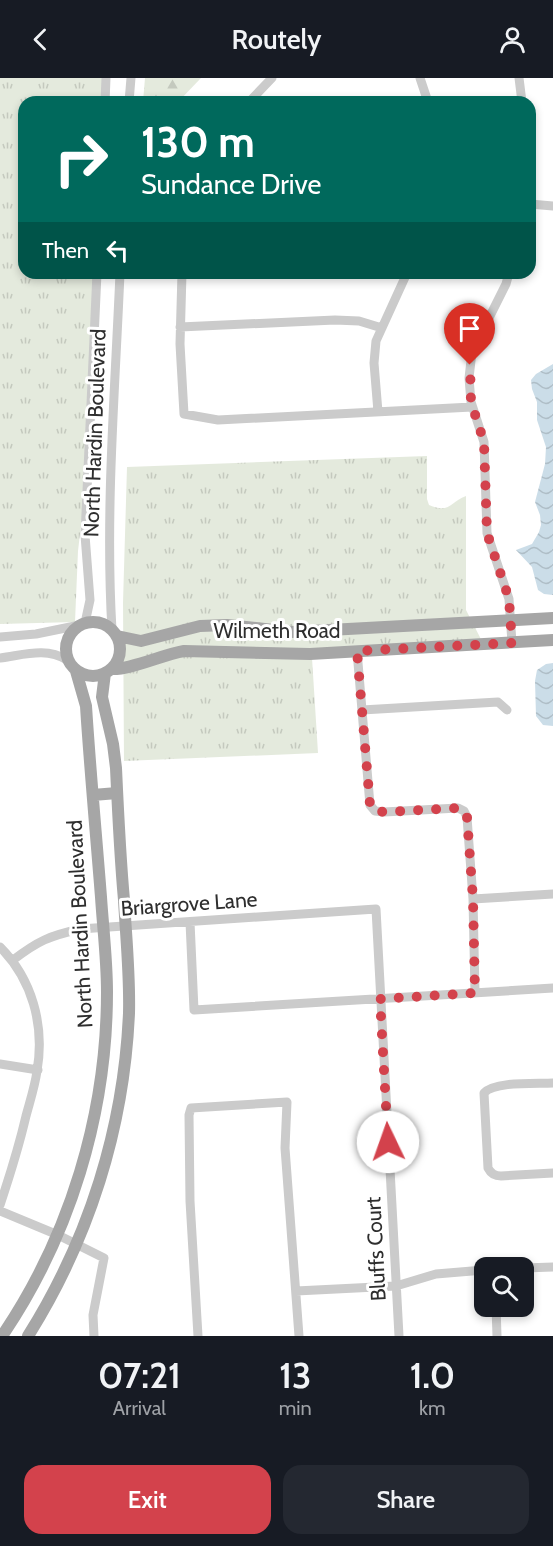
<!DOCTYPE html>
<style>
:root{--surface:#171b24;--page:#242831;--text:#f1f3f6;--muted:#9ea1a6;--accent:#d3424c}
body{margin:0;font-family:Cabin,sans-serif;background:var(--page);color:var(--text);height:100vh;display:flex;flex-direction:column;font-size:22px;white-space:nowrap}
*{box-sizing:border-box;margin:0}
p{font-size:20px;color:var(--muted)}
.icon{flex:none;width:33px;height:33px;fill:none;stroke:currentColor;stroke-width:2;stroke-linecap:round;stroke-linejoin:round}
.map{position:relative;height:1258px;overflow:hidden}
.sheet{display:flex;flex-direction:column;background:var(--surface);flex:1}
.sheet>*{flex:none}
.hud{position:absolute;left:18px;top:18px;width:518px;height:183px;border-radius:18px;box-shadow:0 3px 9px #0003;background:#00695c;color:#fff;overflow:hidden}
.controls{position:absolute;left:474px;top:1179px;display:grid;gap:12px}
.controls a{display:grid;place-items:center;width:60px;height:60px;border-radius:12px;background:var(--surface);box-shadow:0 3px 9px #0003;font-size:30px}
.pin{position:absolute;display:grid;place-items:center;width:51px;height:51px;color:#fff;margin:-62px -26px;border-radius:50% 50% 50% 0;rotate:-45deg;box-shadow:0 0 6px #0007}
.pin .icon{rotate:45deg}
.me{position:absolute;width:66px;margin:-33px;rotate:357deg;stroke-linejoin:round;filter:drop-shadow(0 0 4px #0008)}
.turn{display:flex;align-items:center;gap:21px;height:126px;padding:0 24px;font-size:27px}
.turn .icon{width:78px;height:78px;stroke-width:2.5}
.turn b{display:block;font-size:42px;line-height:51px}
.then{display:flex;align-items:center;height:57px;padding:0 24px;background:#0003;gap:12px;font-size:22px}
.eta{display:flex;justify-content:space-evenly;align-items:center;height:102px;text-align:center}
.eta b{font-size:36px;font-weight:600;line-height:42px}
.action{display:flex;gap:12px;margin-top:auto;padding:12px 24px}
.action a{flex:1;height:69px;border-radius:18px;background:var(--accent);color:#fff;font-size:24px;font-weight:600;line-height:69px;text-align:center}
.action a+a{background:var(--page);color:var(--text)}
header{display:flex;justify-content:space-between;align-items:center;height:78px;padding:0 24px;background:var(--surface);font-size:27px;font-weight:600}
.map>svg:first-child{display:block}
.grass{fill:url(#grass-tufts)}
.forest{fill:url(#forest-firs)}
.water{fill:url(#water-waves)}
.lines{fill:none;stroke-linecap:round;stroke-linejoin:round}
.minor{stroke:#cbcbcb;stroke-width:9}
.major{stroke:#a6a6a6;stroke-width:12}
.route{stroke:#d3424c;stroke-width:10;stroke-dasharray:0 18}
.labels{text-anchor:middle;stroke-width:6;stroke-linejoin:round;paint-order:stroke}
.street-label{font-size:21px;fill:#2e2e2e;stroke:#fff}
</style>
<header><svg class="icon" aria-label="back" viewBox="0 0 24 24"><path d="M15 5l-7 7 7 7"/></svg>Routely<svg class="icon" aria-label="person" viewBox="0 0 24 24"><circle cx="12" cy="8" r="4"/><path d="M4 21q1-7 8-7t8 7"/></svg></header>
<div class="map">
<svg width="553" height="1258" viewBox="0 0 553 1258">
<defs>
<pattern id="grass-tufts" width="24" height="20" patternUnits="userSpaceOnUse" patternTransform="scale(1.5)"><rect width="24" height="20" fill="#e4eadd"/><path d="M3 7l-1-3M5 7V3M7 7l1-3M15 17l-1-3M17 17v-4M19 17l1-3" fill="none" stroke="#c4c9be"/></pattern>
<pattern id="forest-firs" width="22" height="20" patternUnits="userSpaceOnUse" patternTransform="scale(1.5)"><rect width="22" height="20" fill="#e4eadd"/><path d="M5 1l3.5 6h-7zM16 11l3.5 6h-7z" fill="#c4c9be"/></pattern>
<pattern id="water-waves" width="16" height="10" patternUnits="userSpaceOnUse" patternTransform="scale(1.5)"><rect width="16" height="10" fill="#cbdde8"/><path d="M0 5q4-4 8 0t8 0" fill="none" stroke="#afbec7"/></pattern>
</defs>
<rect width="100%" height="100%" fill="#fff"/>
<path class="grass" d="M0,0H109L108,24H24V195H98L89,379L78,473L75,544L0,546Z
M427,378V421L429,427C450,436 450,424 466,418V532L486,571L312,580L318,675L124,683L123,525L127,389Z"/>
<path class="forest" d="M145,0H201L178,24H143Z"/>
<path class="water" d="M553,286V517L544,516L538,512L532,489L516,472L532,466L539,454L541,447L540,437L535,424L545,386L546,369L537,342V324L532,311L531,302L536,296Z
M553,585V648L543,647L536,638L535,603L537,592L546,586Z"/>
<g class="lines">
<path class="minor" d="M420,0L428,24
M519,0L522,24
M105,24L106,0
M129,24L131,0
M249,24L272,0
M530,126L553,128
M182,195L180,266L184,336L218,342L472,329
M509,195L506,206L472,274L469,300L471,324L484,364L487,455L509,521L512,565
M180,249L335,242L359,243L382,250
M378,334L374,285L376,263L407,195
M85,545L90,522L85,457L97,195
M112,552C105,434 115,314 120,195
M0,559L36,556L80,547
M357,573L370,727L375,733L384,734L458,730L464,733L467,739L473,821L475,915
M0,580C24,577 46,569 67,582
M362,632L498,624L507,632
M473,821L553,816
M190,844L194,932L553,910
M0,869C32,901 45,947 37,993C35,1008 30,1023 26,1038C19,1068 10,1097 0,1127
M13,882C38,863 49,858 80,851L376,831L399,1258
M0,986L38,992
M553,1005C536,1006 495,1003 484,1015L488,1090C491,1096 495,1098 501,1098L553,1095
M0,1133L58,1157L104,1180L93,1237L94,1258
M524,1190L553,1189
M296,1213L396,1208L436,1196L484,1192
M496,1228L497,1258
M198,1258L190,1123L189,1037L191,1030L287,1024L285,1070L299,1258"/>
<path class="major" d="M66 571a27 27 0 1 1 54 0a27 27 0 1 1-54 0Z
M117,558L141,563L200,548L227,547L292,554L553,540
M111,591C131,592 161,577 184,573L310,576L553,562
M93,717L117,715
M2,1258C70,1158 107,1036 107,914C107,882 103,850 101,819C96,755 90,691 86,628L76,593
M28,1258C89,1161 124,1050 129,935C130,897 126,859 124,822C120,778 118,734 116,690L113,666L102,619L105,595"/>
</g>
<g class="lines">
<path class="route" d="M388,1064L380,921L475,915L473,821L467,739L464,733L458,730L384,734L375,733L370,727L357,573L512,565L509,521L487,455L484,364L471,324L470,287"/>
</g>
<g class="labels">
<g class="street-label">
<text transform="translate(95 355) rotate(-88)" y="7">North Hardin Boulevard</text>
<text x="277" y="560">Wilmeth Road</text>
<text transform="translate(189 826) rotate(-4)" y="7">Briargrove Lane</text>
<text transform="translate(80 846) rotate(-93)" y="7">North Hardin Boulevard</text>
<text transform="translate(376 1171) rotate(-93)" y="7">Bluffs Court</text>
</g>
</g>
</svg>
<div class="controls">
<a><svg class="icon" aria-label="search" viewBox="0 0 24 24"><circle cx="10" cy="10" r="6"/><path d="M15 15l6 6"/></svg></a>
</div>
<div class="pin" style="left:470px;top:287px;background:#d93025"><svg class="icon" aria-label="arrive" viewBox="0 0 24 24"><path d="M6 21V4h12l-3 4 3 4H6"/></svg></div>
<svg class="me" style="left:388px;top:1064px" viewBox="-20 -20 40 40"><circle r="19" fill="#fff"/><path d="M0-13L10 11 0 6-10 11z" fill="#d3424c"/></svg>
<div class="hud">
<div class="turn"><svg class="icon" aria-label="right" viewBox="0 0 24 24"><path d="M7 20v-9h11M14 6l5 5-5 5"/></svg><div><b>130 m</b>Sundance Drive</div></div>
<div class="then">Then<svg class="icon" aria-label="left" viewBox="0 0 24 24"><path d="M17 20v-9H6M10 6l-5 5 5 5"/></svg></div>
</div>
</div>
<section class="sheet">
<div class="eta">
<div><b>07:21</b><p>Arrival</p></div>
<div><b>13</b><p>min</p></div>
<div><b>1.0</b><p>km</p></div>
</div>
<div class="action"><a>Exit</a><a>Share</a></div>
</section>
